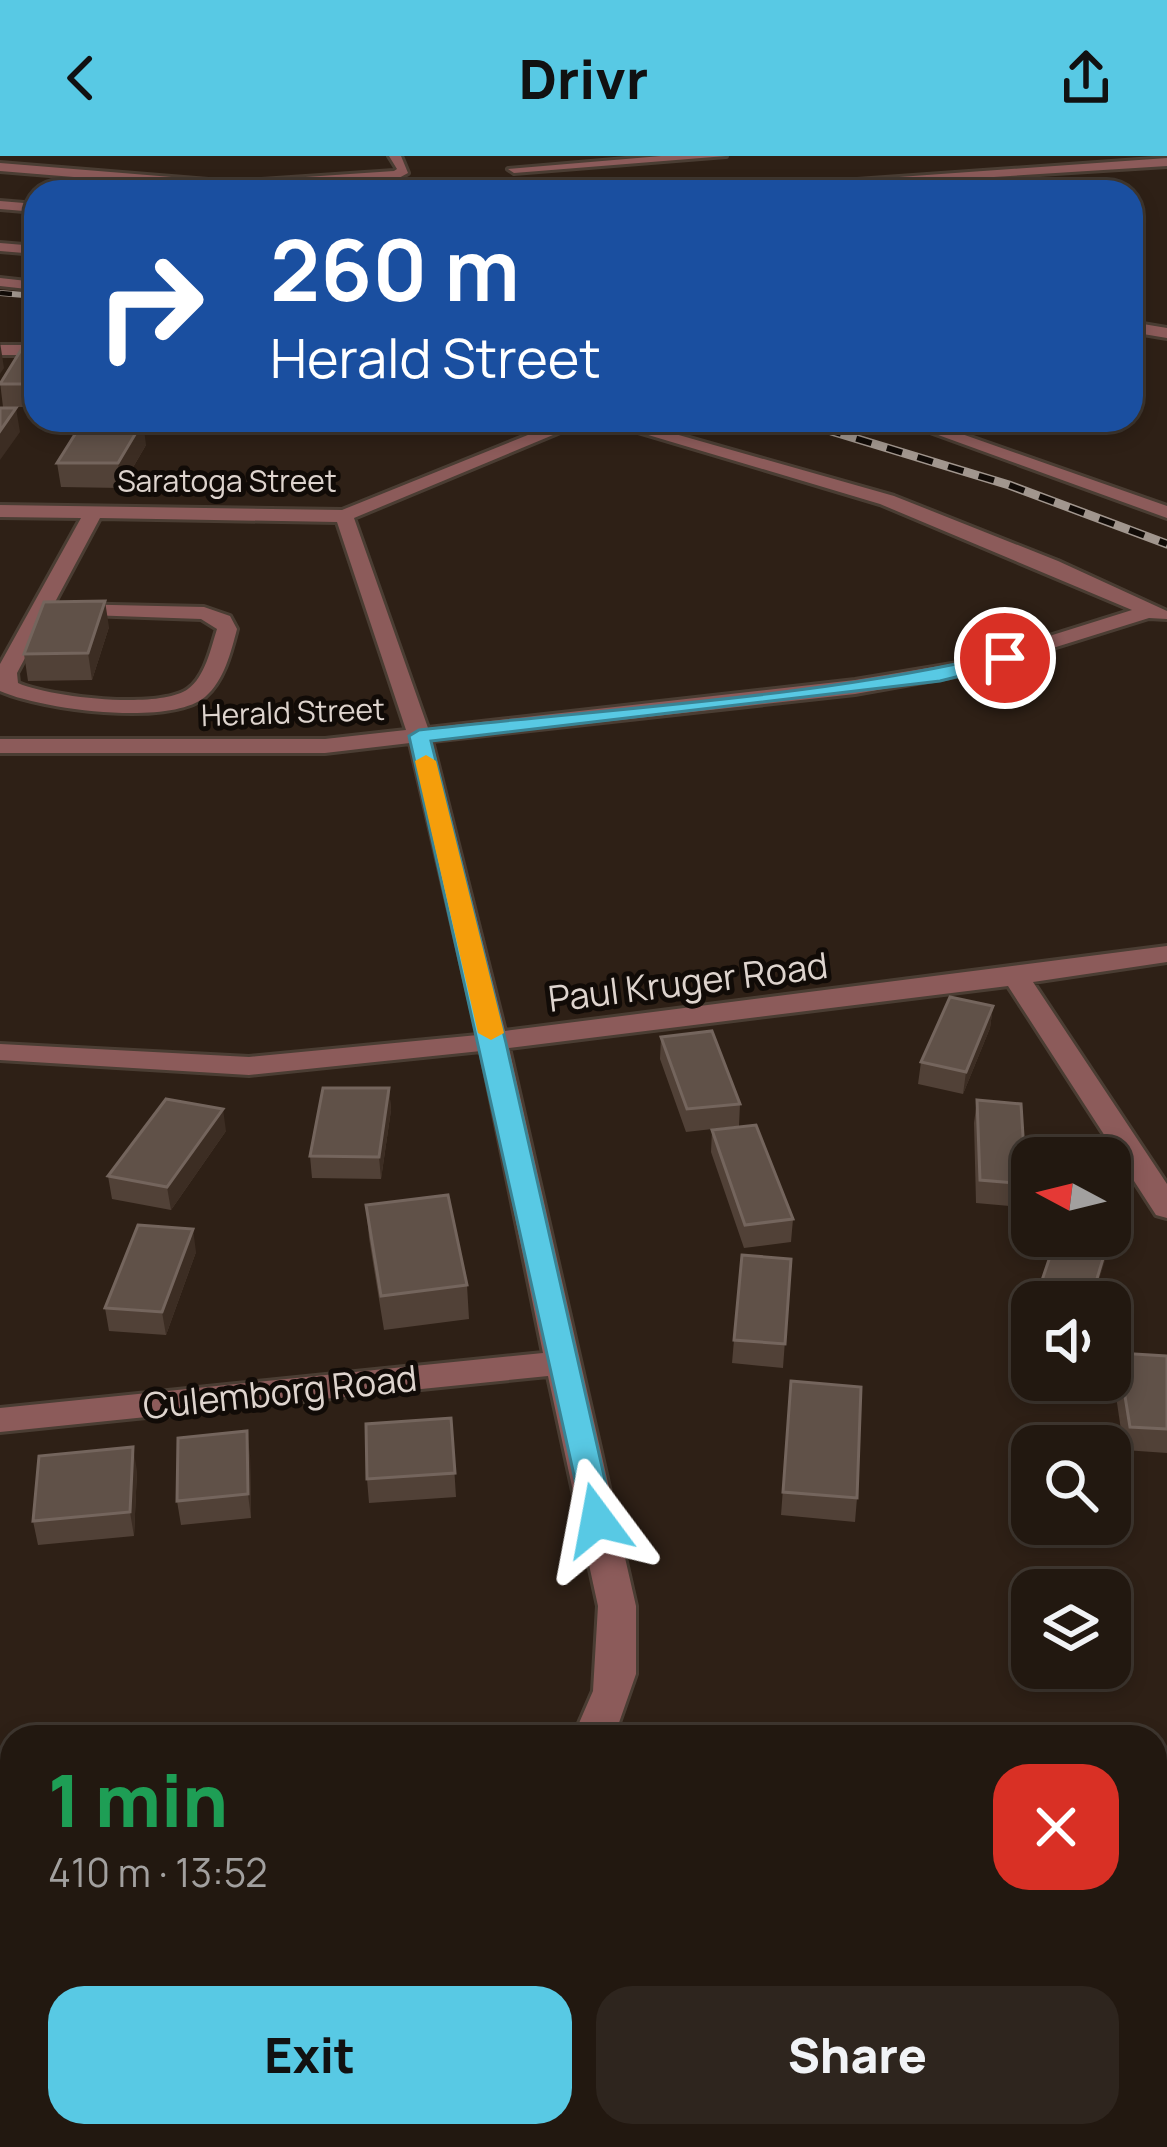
<!DOCTYPE html>
<meta charset="utf-8">
<style>
:root{--surface:#221810;--page:#2e251e;--text:#f1f3f6;--muted:#a2a09f;--line:#3f3730;--accent:#58c9e4}
body{margin:0;font-family:Manrope,sans-serif;background:var(--page);color:var(--text);height:100vh;display:flex;flex-direction:column;font-size:45px;white-space:nowrap}
*{box-sizing:border-box;margin:0}
p{font-size:39px;color:var(--muted)}
.icon{flex:none;width:66px;height:66px;fill:none;stroke:currentColor;stroke-width:2;stroke-linecap:round;stroke-linejoin:round}
.map{position:relative;flex:1;overflow:hidden}
.panel{position:absolute;left:0px;top:1569px;width:1167px;height:423px;display:flex;flex-direction:column;background:var(--surface);border-radius:36px 36px 0 0;box-shadow:0 6px 18px #0003,0 0 0 3px var(--line)}
.panel>*{flex:none}
.top-card{position:absolute;left:24px;top:24px;width:1119px;height:252px;border-radius:36px;box-shadow:0 6px 18px #0003,0 0 0 3px var(--line);background:#1a4fa0;color:#fff;overflow:hidden}
.needle{width:78px;rotate:277deg}
.controls{position:absolute;left:1011px;top:981px;display:grid;gap:24px}
.controls a{display:grid;place-items:center;width:120px;height:120px;border-radius:24px;background:var(--surface);box-shadow:0 6px 18px #0003,0 0 0 3px var(--line);font-size:60px}
.pin{position:absolute;display:grid;place-items:center;width:102px;height:102px;color:#fff;margin:-51px;border:6px solid #fff;border-radius:50%;box-shadow:0 3px 12px #0007}
.me{position:absolute;width:132px;margin:-66px;rotate:347deg;stroke-linejoin:round;filter:drop-shadow(0 0 9px #0008)}
.turn{display:flex;align-items:center;gap:42px;height:252px;padding:0 48px;font-size:54px}
.turn .icon{width:156px;height:156px;stroke-width:2.5}
.turn b{display:block;font-size:84px;line-height:102px}
.round{display:grid;place-items:center;flex:none;width:126px;height:126px;border-radius:36px;background:var(--page)}
.headline{display:flex;align-items:center;justify-content:space-between;height:204px;padding:0 48px}
h1{font-size:72px;font-weight:800;line-height:90px;color:#1e9e55}
.button{display:flex;gap:24px;margin-top:auto;padding:24px 48px}
.button a{flex:1;height:138px;border-radius:36px;background:var(--accent);color:#111;font-size:48px;font-weight:800;line-height:138px;text-align:center}
.button a+a{background:var(--page);color:var(--text)}
header{display:flex;justify-content:space-between;align-items:center;height:156px;padding:0 48px;background:var(--accent);color:#111;font-size:54px;font-weight:800}
.map>svg:first-child{display:block}
.lines{fill:none;stroke-linecap:round;stroke-linejoin:round}
.minor-casing{stroke:#4a3d33;stroke-width:6}
.minor{fill:#8c5b5a;fill-rule:evenodd}
.rail-far1-casing{stroke:#a1968e;stroke-width:6}
.rail-casing{stroke:#a1968e;stroke-width:9}
.rail-far1{stroke:#110b07;stroke-width:4.5;stroke-dasharray:12;stroke-linecap:butt}
.rail{stroke:#110b07;stroke-width:6;stroke-dasharray:16;stroke-linecap:butt}
.wall{fill:#514137}
.shaded-wall{fill:#3c2d23}
.building{fill:#605148;stroke:#74655d;stroke-width:3}
.route{fill:#58c9e4;stroke:#398394;stroke-width:3}
.slow{fill:#f59e0b}
.labels{text-anchor:middle;stroke-width:10;stroke-linejoin:round;paint-order:stroke}
.far-street-label{font-size:30px;fill:#ded4ce;stroke:#110b07}
.street-label{font-size:36px;fill:#ded4ce;stroke:#110b07}
</style>
<header><svg class="icon" aria-label="back" viewBox="0 0 24 24"><path d="M15 5l-7 7 7 7"/></svg>Drivr<svg class="icon" aria-label="share" viewBox="0 0 24 24"><path d="M12 15V3M7 8l5-5 5 5M5 13v7h14v-7"/></svg></header>
<div class="map">
<svg width="1167" height="1991" viewBox="0 0 1167 1991">
<rect width="100%" height="100%" fill="#2e2016"/>
<g class="lines">
<defs>
<path id="minor" d="M389,0H401L408,17L397,23L233,34L0,15V7L233,26L394,15L397,13Z
M661,0H726L514,17L508,13Z
M1167,2V10L755,36H687Z
M0,45L36,48V56L0,53Z
M0,87L36,90V98L0,95Z
M0,122L36,126V134L0,130Z
M1131,166L1167,172V182L1131,176Z
M0,189H36V199H0Z
M565,264H589L354,362L428,572L855,524L970,505L1132,454L880,348L598,264H626L894,340L1058,405L1167,455V463L1149,462L973,517L855,538L432,585L505,875L1167,790V806L1033,826L1167,1028V1062L1156,1059L1008,830L509,892L636,1450V1518L614,1581H573L593,1535L598,1450L548,1220L0,1276V1252L543,1197L481,895L249,919L0,904V888L249,901L478,879L410,587L325,597H0V583H325L406,574L337,366L100,362L17,517L18,527C49,541 159,554 188,533C205,521 211,492 217,473L201,463L60,458L57,454L67,448L204,451L230,460L237,473C231,496 224,525 205,541C169,571 40,553 0,535V508L81,362L0,361V349L342,354Z
M897,264H922L1167,350V362Z
M12,1649V1685L0,1688V1652Z
M271,1980H322L317,1991H266Z"/>
</defs>
<use href="#minor" class="minor-casing"/>
<use href="#minor" class="minor"/>
<defs>
<path id="rail-far1" d="M0,137L36,140"/>
<path id="rail" d="M795,264L1009,329L1167,388"/>
</defs>
<use href="#rail-far1" class="rail-far1-casing"/>
<use href="#rail" class="rail-casing"/>
<use href="#rail-far1" class="rail-far1"/>
<use href="#rail" class="rail"/>
</g>
<path class="wall" d="M36,195V251H3L0,226Z
M146,289L121,332L61,331L57,307Z
M109,471L92,524L28,525L24,498Z
M993,850L990,872L963,938L918,928L921,906Z
M661,881L740,948L739,970L686,976L660,903Z
M389,932L391,954L381,1023L312,1022L310,1000Z
M977,944L1026,1028L1022,1051L976,1047L974,967Z
M712,974L793,1063L791,1086L744,1092L711,996Z
M226,975L171,1054L112,1043L108,1020Z
M366,1049L467,1129L469,1163L384,1174L369,1082Z
M196,1096L166,1179L109,1175L105,1152Z
M791,1103L783,1212L732,1207L734,1184Z
M1118,1197L1167,1200V1297L1124,1294L1113,1220Z
M791,1225L857,1342L855,1366L781,1359Z
M451,1262L456,1341L369,1347L367,1323Z
M250,1299L251,1362L181,1369L177,1345Z
M137,1315L134,1380L38,1389L33,1365Z
M1155,1693L1167,1694V1832L1155,1830Z
M12,1915V1973L0,1965V1929Z
M22,1980H102L93,1991H38Z
M1117,1980H1155L1167,1991H1119Z"/>
<path class="shaded-wall" d="M0,186L4,212L0,218Z
M16,252L20,276L0,304V275Z
M143,265L146,289L121,332L118,307Z
M105,445L109,471L92,524L88,497Z
M993,850L990,872L963,938L966,916Z
M389,932L391,954L381,1023L379,1001Z
M223,953L226,975L171,1054L167,1031Z
M1114,1066L1110,1089L1092,1146H1090Z
M193,1073L196,1096L166,1179L162,1156Z
M247,1275L250,1299L251,1362L248,1338Z
M133,1291L137,1315L134,1380L130,1356Z
M12,1800V1831L0,1843V1812Z
M77,1980H102L93,1991H68Z"/>
<path class="building" d="M21,194L36,195V228H0Z
M0,252H16L0,275Z
M84,264L143,265L118,307H57Z
M105,445L88,497L24,498L44,446Z
M950,841L993,850L966,916L921,906Z
M712,875L740,948L687,953L661,881Z
M323,932H389L379,1001L310,1000Z
M166,943L223,953L167,1031L108,1020Z
M977,944L1021,948L1026,1028L980,1024Z
M756,969L793,1063L745,1069L712,974Z
M448,1039L467,1129L381,1140L366,1049Z
M1110,1065L1114,1066L1090,1146H1054L1036,1142L1057,1080H1110Z
M138,1069L193,1073L162,1156L105,1152Z
M742,1099L791,1103L785,1188L734,1184Z
M1118,1197L1167,1200V1273L1130,1271Z
M791,1225L861,1231L857,1342L783,1336Z
M451,1262L455,1317L367,1323L366,1268Z
M247,1275L248,1338L177,1345L178,1282Z
M133,1291L130,1356L33,1365L39,1300Z
M1155,1693L1167,1694V1808L1155,1806Z
M7,1720L12,1723V1800L0,1812V1727Z
M12,1915V1955L0,1947V1929Z
M1155,1918H1167V1991H1131L1129,1980H1155Z
M49,1980H77L68,1991H65Z"/>
<path class="route" d="M1005,497L1012,498V507L940,525L431,585L506,887L614,1364L609,1373L597,1377L586,1373L409,580L419,574C610,552 820,542 1005,497Z"/>
<path class="slow" d="M426,599L436,605L504,877L491,884L478,877L415,605Z"/>
<g class="labels">
<g class="far-street-label">
<text x="227" y="336">Saratoga Street</text>
<text transform="translate(293 557) rotate(-2)" y="10">Herald Street</text>
</g>
<g class="street-label">
<text transform="translate(688 826) rotate(-7)" y="13">Paul Kruger Road</text>
<text transform="translate(280 1236) rotate(-6)" y="13">Culemborg Road</text>
</g>
</g>
</svg>
<div class="controls">
<a><svg class="needle" viewBox="-14 -14 28 28"><path d="M0-13l5 13h-10z" fill="#e53935"/><path d="M0 13l5-13h-10z" fill="#a2a09f"/></svg></a>
<a><svg class="icon" aria-label="sound" viewBox="0 0 24 24"><path d="M4 9h4l5-4v14l-5-4H4zM17 9q2 3 0 6"/></svg></a>
<a><svg class="icon" aria-label="search" viewBox="0 0 24 24"><circle cx="10" cy="10" r="6"/><path d="M15 15l6 6"/></svg></a>
<a><svg class="icon" aria-label="layers" viewBox="0 0 24 24"><path d="M12 4l9 5-9 5-9-5zM3 14l9 5 9-5"/></svg></a>
</div>
<div class="pin" style="left:1005px;top:502px;background:#d93025"><svg class="icon" aria-label="arrive" viewBox="0 0 24 24"><path d="M6 21V4h12l-3 4 3 4H6"/></svg></div>
<svg class="me" style="left:597px;top:1364px" viewBox="-20 -20 40 40"><path d="M0-17L14 15 0 8-14 15z" fill="#58c9e4" stroke="#fff" stroke-width="4"/></svg>
<div class="top-card">
<div class="turn"><svg class="icon" aria-label="right" viewBox="0 0 24 24"><path d="M7 20v-9h11M14 6l5 5-5 5"/></svg><div><b>260 m</b>Herald Street</div></div>
</div>
<section class="panel">
<div class="headline"><div><h1>1 min</h1><p>410 m · 13:52</p></div><a class="round" style="background:#d93025;color:#fff"><svg class="icon" aria-label="close" viewBox="0 0 24 24"><path d="M6 6l12 12M18 6L6 18"/></svg></a></div>
<div class="button"><a>Exit</a><a>Share</a></div>
</section>
</div>
